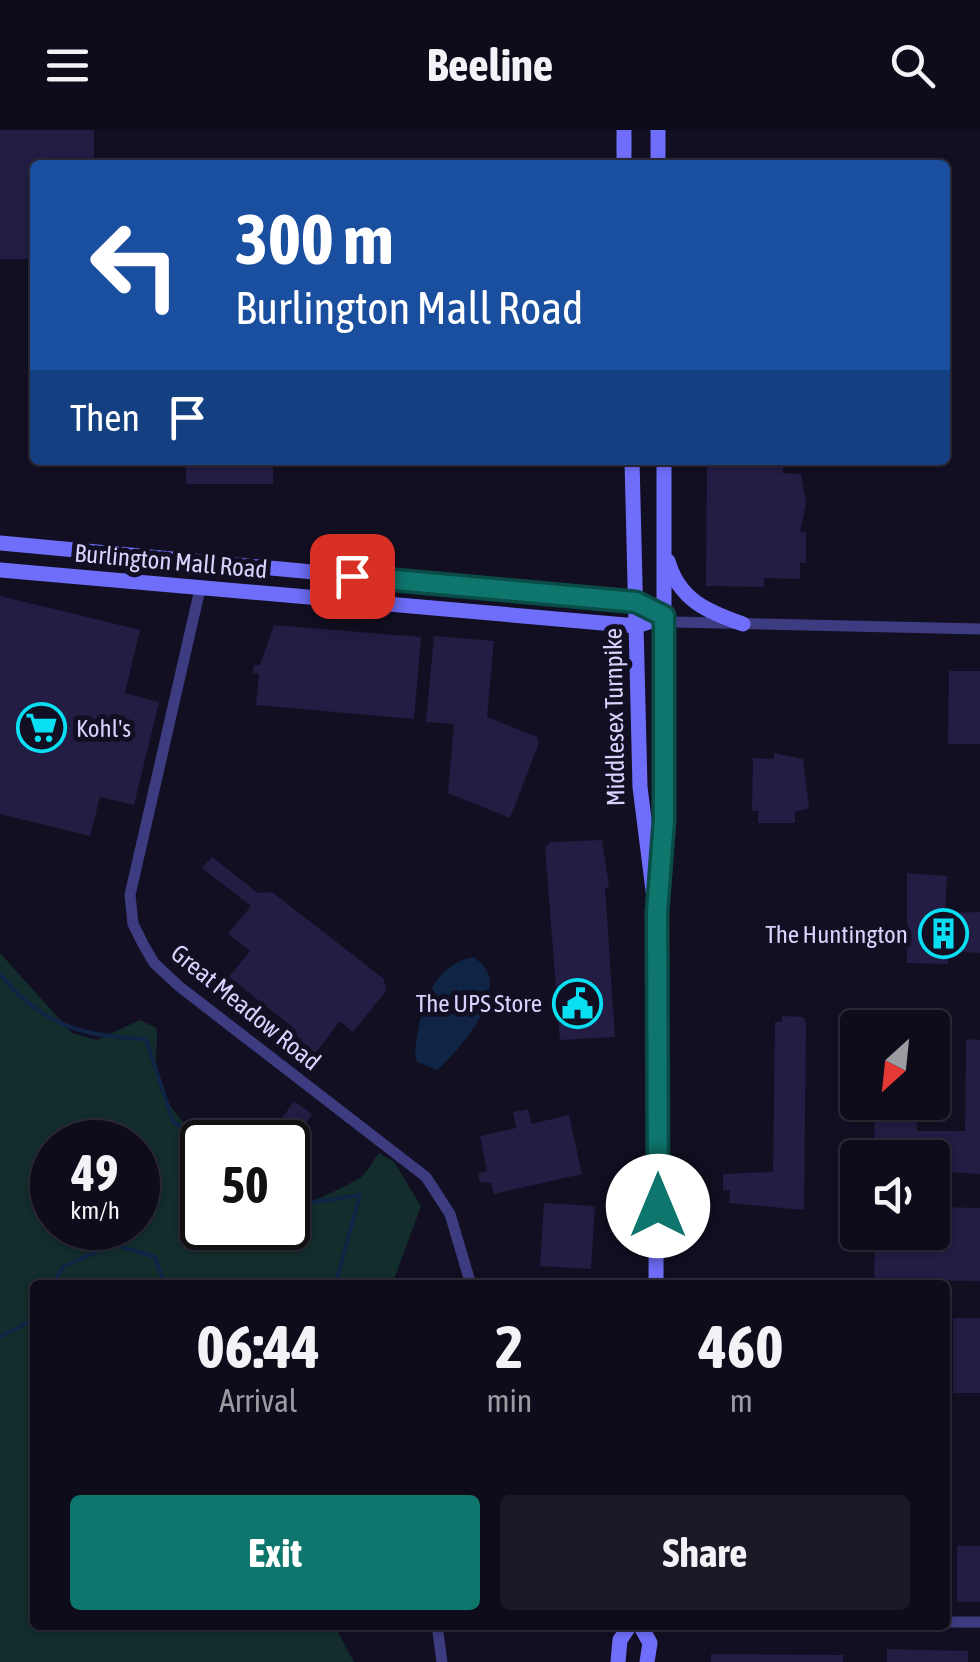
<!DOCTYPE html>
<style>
:root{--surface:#0e0b1a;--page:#1c1927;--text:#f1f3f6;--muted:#9b9ba2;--line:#2e2b39;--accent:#0f766e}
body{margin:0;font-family:"Asap Condensed",sans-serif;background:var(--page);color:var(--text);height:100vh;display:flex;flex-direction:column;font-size:38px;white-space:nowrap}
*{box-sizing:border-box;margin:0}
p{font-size:32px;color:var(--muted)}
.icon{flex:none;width:55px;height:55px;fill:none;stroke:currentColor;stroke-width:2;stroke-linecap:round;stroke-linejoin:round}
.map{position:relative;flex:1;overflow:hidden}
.drawer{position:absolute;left:30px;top:1150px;width:920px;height:350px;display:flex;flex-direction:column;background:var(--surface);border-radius:10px;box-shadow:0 2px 8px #0004,0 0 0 2px var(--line)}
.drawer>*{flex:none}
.hud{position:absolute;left:30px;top:30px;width:920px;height:305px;border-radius:10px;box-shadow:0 2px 8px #0004,0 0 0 2px var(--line);background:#1a4fa0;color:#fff;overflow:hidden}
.needle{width:65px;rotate:207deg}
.tools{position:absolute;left:840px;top:880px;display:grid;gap:20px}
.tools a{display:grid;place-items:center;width:110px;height:110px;border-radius:10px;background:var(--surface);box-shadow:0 2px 8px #0004,0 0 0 2px var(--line);font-size:50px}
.speed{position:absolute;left:30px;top:990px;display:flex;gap:20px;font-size:50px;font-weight:700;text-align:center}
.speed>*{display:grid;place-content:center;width:130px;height:130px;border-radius:50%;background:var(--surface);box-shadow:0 2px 8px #0004,0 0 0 2px var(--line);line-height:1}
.speed small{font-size:25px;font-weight:400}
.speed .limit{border:5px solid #111;border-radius:15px;background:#fff;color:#111}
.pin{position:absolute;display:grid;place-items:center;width:85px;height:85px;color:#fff;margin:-42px;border-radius:20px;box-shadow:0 5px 15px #0006}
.me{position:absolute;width:110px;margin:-55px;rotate:0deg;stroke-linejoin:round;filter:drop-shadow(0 0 8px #0008)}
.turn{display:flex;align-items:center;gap:35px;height:210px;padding:0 40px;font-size:45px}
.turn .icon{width:130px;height:130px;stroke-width:2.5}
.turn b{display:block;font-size:70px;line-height:85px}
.then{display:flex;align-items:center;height:95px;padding:0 40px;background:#0003;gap:20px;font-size:38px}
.eta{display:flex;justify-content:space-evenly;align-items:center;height:170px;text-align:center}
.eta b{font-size:60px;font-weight:700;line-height:70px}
.primary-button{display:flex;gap:20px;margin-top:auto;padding:20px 40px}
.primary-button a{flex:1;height:115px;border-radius:10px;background:var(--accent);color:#fff;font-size:40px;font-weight:700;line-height:115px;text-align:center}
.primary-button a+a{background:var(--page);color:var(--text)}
header{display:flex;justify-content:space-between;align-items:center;height:130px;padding:0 40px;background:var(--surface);font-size:45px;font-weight:700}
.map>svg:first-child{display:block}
.green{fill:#122d2c;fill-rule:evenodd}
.water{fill:#102546}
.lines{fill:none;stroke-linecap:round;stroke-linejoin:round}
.stream{stroke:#102546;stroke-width:4}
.building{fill:#231c43}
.minor{stroke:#3d3c80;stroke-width:11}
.secondary{stroke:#6f6efa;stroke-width:15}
.route-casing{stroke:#0a4d48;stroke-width:25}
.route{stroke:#0f766e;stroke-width:18}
.labels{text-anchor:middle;stroke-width:10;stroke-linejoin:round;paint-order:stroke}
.street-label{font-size:25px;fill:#d7d3fd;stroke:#120f23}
.poi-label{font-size:25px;fill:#d7d3fd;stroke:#120f23;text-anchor:end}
</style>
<header><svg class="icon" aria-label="menu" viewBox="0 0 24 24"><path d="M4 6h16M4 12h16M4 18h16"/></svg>Beeline<svg class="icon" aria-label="search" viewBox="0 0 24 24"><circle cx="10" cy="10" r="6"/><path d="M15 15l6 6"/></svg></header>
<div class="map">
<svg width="980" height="1532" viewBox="0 0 980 1532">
<rect width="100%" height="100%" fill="#120f23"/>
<path class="green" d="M0,823L72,903L97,910L140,890L156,898C159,910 155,919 156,931C159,965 179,995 208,1012H202V1098H288V1055L309,1072C317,1070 352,1053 360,1048C367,1043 373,1030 379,1023L394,1032L421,1076L392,1155H35V1495H334L354,1532H0ZM52,1012H138V1098H52Z"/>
<path class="water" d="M473,827C518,852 462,918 437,940L417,932L415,925C418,886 429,836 473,827Z"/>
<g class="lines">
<path class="stream" d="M0,844C42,895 82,907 146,909L173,992L205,1012
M288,1063L304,1074L360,1065L335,1155
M52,1155L63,1137L113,1114L155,1127L165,1155
M0,1207L27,1193L35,1181"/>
</g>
<path class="building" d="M0,0H94V35H35V129H0Z
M186,330H273V354H186Z
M707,333L783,334V343L801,344L806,373L800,402H806V433H800V449L764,448V457L706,456Z
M0,466L140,500L125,563L159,572L134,675L100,667L90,706L0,684Z
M274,495L421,507L414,589L256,575L259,544L253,543L254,535H260Z
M434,506L494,511L487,587L537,607L539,613L510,688L448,663L454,594L426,592Z
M949,541H980V614H948Z
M774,623L803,629L809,678L795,682V693H758V681H752L753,628L774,629Z
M602,710L609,757L605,758L615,907L560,910L545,717L551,712Z
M212,727L258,763L272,762L384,849L386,861L353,902L340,891L308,933L279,911L291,896L229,847L250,821L228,804L251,776L202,738Z
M907,743L947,746L945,788H953V783L980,782V823L948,821V834L907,833Z
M782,886L803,887L806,893L804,1080L729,1073L730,1060H723V1044L773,1042L775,892H782Z
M966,909L980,910V1044L932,1041V1028H874L875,972H917V1001H965Z
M294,971L312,984L298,1004L280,991Z
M528,979L531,994L569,985L582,1044L494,1064L491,1053L480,1052L478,1043L487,1041L480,1006L516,998L513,982Z
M544,1073L595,1076L591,1139L540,1136Z
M932,1077L980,1078V1151L874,1150L875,1102H932Z
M953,1188H980V1263H953Z
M957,1416H980V1472H957Z
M887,1519L968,1521V1532H887Z
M711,1524L843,1525V1532H711Z"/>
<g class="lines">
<path class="minor" d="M200,459L130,765L133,794L143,814L154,833L180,857L426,1047L450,1084L471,1155
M664,487L676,492L980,499
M945,1492H980
M437,1495L442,1532"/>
<path class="secondary" d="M624,0V35
M658,0V35
M632,330L640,657L654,768
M0,413L636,472L664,487
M668,431C679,470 708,482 743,494
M0,440L637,496L664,487
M656,1155L657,782L664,690V330
M640,1495L650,1513L647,1532
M618,1532L620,1510L630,1495"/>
</g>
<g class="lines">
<defs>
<path id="route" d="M352,446L636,472L664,486V690L657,782L658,1076"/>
</defs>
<use href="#route" class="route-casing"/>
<use href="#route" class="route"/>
</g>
<defs>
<symbol id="supermarket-ring" viewBox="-11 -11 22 22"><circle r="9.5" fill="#120f23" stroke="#09dff3" stroke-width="1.5"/><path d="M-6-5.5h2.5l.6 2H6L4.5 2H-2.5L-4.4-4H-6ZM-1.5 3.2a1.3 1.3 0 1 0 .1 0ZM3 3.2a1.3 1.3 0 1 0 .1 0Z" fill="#09dff3"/></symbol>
<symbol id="building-ring" viewBox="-11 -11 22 22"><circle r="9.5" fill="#120f23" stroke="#09dff3" stroke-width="1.5"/><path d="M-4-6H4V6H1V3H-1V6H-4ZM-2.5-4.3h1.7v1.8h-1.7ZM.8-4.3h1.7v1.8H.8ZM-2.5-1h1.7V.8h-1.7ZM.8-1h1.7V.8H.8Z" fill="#09dff3"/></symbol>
<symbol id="civic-ring" viewBox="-11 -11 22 22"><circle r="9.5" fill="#120f23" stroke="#09dff3" stroke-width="1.5"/><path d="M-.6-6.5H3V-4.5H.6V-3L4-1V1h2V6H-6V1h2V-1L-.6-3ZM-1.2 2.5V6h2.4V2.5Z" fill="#09dff3"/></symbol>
</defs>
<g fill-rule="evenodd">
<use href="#supermarket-ring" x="14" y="570" width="55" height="55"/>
<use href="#building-ring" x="916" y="776" width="55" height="55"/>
<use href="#civic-ring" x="550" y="846" width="55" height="55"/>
</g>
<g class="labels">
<g class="street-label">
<text transform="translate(171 431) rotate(5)" y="9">Burlington Mall Road</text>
<text transform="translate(614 587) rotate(-91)" y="9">Middlesex Turnpike</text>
<text transform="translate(246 877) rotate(39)" y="9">Great Meadow Road</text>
</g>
<g class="poi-label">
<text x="76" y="607" text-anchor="start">Kohl's</text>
<text x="908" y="813">The Huntington</text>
<text x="542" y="882">The UPS Store</text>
</g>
</g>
</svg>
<div class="tools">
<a><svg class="needle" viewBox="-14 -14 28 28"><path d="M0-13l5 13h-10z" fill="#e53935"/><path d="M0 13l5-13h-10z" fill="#9b9ba2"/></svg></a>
<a><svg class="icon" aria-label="sound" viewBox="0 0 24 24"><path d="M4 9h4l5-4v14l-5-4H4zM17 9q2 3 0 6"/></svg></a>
</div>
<div class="speed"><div>49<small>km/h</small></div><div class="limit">50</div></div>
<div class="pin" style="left:352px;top:446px;background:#d93025"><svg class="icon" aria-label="arrive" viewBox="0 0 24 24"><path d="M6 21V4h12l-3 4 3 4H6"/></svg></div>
<svg class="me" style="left:658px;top:1076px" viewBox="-20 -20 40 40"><circle r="19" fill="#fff"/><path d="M0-13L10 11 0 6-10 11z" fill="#0f766e"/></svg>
<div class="hud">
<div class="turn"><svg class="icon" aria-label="left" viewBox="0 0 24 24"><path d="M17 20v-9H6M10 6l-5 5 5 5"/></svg><div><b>300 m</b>Burlington Mall Road</div></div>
<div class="then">Then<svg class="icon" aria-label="arrive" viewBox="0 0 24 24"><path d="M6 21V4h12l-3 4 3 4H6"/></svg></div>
</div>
<section class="drawer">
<div class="eta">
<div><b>06:44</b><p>Arrival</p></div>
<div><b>2</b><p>min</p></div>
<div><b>460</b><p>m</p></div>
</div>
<div class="primary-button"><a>Exit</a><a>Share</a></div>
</section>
</div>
